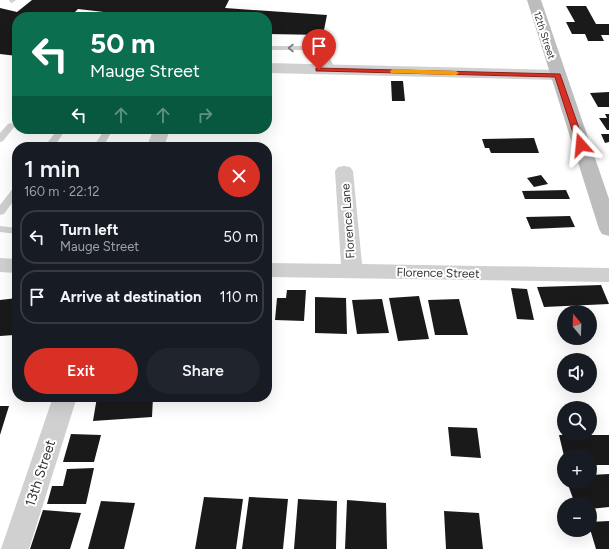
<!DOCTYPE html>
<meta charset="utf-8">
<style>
:root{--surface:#171b24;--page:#20242c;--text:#f1f3f6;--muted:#9ea1a6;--line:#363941;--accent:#d93025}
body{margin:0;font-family:Figtree,sans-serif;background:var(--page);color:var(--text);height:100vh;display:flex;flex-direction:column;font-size:15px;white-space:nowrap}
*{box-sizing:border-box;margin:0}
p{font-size:13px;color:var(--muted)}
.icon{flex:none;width:22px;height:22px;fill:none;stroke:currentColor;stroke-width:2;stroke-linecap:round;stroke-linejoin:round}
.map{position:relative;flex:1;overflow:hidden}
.details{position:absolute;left:12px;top:142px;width:260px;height:260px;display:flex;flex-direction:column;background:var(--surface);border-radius:16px;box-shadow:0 4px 16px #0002}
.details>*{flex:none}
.top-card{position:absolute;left:12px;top:12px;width:260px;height:122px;border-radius:16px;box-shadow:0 4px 16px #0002;background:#0b6e4f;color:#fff;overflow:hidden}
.needle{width:26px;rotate:341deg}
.buttons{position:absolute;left:557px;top:305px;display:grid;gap:8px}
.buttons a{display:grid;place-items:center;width:40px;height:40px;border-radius:50%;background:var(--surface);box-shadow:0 4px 16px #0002;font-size:20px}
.pin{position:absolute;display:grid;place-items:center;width:34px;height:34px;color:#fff;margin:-41px -17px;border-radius:50% 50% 50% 0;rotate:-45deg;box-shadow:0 0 4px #0007}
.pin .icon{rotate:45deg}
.me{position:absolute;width:44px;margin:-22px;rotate:342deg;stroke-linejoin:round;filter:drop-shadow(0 0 3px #0008)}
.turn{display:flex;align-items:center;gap:14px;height:84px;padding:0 12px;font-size:18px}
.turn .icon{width:52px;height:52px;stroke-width:2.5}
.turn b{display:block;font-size:28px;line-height:34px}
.lanes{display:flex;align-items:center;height:38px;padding:0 12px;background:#0003;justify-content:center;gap:20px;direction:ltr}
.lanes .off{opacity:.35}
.round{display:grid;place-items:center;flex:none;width:42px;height:42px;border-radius:21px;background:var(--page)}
.headline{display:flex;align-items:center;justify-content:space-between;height:68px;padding:0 12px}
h1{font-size:24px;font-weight:600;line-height:30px}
.cta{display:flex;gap:8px;margin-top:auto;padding:8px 12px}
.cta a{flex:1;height:46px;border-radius:24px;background:var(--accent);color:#fff;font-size:16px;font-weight:600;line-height:46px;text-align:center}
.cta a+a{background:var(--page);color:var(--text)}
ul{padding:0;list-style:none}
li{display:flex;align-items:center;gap:12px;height:54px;margin:0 8px 6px;padding:0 4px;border:2px solid var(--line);border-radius:16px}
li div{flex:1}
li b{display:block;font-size:15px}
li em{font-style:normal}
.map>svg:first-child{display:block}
.building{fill:#1a1a1a}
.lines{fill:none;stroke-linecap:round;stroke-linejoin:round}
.lane{fill:#d0d0d0;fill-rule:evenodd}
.street{fill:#d0d0d0;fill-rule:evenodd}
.secondary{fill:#bdbdbd;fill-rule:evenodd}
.oneway{stroke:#7a7a7a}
.route{fill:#d93025;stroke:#8d1f18}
.slow{fill:#f59e0b}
.labels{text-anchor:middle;stroke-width:4;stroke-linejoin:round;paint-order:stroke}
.far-street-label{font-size:10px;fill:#333;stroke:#fff}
.street-label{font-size:12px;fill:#333;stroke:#fff}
.near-street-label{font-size:14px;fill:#333;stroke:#fff}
</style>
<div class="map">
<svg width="609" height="549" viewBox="0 0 609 549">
<rect width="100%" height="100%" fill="#fff"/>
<path class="building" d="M32,0H229L225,8L327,15L323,35L267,34V17H147L78,9L70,17H17V56L0,54V8L17,12Z
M566,6H586L596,24H609V35H601L604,41H588L585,34H572L566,22H575Z
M391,81H403L405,101H392Z
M609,92V107H598L590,93Z
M605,114H609V130H607L599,118H607Z
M601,134H609V142L605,143Z
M534,138L539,153H491L489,148H485L482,139Z
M541,175L548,184L534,187L527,178Z
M566,190L570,199H525L522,191Z
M570,216L575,227L531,229L526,217Z
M601,285L609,304L544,307L537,287Z
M511,288L527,289L534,320L517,319Z
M287,290H306L304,321L275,320L277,298H286Z
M419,296L429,339L398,341L389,298Z
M315,297L346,298L347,334L315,333Z
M17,298V321L14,335L0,336V300Z
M382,299L389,333L357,334L352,300Z
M459,299L468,335H435L428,300Z
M97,397H153L152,417L93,421Z
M0,406H9L0,435Z
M448,427L477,428L481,458L451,456Z
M71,434L101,435L94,462H63Z
M559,435H609V465H590V456H564Z
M94,468L86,504H47L52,486H63L67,469Z
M609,474V507L590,509V504H575L567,482H590V475Z
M204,497L243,499L236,549H195Z
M249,497L288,499L283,549H242Z
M298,499L337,501L336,549H294Z
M347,500L386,503L387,549H345Z
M101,501L135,503L124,549H88Z
M43,510L81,513L70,549H30Z
M444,511L479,513L483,549H446Z
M609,521V549H596L590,529V522Z"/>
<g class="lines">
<path class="lane" d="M9,0H16L12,3L10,2Z
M267,46H303L326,51L336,70L335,72H329L320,55L303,50H267Z
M11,123L15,126L3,141L0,142V133L8,124Z
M58,129H66L54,147H44Z
M105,129H113L103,147H93Z
M17,186V196L4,214L0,215V205L14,187Z
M0,226L17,228V234L0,232Z"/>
<path class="street" d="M267,63L558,70L563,72L566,75L563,78L558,80L267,73Z
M154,129H170L164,147H146Z
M344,166L350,167L353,171L362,264L609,268V282L267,277V263L341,264L335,171L338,167Z
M0,258L17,259V273L0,272Z
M53,397H77L29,549H1Z"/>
<path class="secondary" d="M527,0H541L609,199V236L602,234L599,229Z"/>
</g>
<defs><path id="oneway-chevron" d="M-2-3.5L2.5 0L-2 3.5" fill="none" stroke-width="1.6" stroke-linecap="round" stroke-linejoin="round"/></defs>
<use class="oneway" href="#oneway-chevron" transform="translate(291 48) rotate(-180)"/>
<path class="route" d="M316,68L560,74L585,145L581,147L577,145L555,77L319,71H316Z"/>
<path class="slow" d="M393,69L456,71L459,73L456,75L391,73L390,71Z"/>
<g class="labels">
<g class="far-street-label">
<text transform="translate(545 35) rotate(72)" y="4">12th Street</text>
</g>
<g class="street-label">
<text transform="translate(348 221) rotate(-94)" y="4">Florence Lane</text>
<text transform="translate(438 273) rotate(1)" y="4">Florence Street</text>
</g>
<g class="near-street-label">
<text transform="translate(40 473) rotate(-72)" y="5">13th Street</text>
</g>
</g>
</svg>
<div class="buttons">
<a><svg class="needle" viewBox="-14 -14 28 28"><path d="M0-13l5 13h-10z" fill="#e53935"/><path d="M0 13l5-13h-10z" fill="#9ea1a6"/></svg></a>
<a><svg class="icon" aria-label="sound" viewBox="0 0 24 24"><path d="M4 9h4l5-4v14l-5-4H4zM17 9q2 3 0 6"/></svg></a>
<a><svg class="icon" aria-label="search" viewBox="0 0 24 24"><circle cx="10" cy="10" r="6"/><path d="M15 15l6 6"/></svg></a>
<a>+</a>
<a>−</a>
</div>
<div class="pin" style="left:319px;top:70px;background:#d93025"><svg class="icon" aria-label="arrive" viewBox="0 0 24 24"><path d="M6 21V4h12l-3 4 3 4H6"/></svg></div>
<svg class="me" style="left:581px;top:145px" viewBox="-20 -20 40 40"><path d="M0-17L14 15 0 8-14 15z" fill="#d93025" stroke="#fff" stroke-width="4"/></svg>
<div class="top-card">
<div class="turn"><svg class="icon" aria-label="left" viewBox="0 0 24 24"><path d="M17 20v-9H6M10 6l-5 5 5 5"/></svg><div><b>50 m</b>Mauge Street</div></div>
<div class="lanes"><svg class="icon" aria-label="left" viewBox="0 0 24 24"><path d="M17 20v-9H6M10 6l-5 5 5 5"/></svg><svg class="icon off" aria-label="ahead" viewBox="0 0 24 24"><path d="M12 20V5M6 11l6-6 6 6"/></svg><svg class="icon off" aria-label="ahead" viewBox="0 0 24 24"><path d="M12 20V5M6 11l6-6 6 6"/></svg><svg class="icon off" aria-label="right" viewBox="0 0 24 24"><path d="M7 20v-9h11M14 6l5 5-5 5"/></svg></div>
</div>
<section class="details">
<div class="headline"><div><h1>1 min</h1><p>160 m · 22:12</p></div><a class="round" style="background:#d93025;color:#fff"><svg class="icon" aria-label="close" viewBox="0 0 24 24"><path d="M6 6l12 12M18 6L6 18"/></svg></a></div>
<ul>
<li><svg class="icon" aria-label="left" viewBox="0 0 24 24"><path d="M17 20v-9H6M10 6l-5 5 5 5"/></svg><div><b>Turn left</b><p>Mauge Street</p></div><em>50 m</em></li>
<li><svg class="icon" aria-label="arrive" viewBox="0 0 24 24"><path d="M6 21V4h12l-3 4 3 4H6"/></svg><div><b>Arrive at destination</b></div><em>110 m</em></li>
</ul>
<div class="cta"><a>Exit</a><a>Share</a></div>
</section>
</div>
